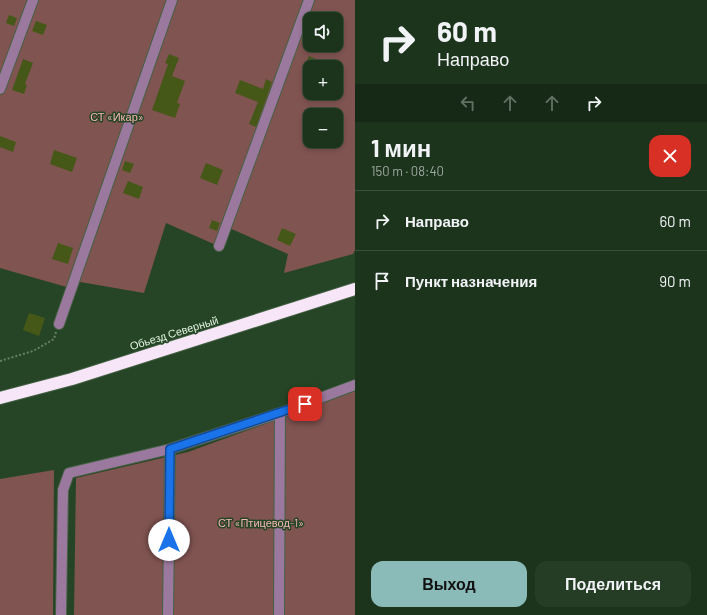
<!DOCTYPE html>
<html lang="ru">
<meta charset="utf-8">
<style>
:root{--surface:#1c341c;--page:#253c25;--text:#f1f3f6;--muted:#a0aaa3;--line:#3a4f3b;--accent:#8bbbb9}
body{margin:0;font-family:Barlow,sans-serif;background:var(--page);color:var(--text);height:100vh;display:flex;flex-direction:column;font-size:15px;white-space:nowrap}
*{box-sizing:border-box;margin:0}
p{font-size:13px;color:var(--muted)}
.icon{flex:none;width:22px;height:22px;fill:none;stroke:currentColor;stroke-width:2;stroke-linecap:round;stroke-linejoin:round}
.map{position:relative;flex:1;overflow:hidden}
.sheet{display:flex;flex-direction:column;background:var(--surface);width:352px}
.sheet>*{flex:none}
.hud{background:#1c341c;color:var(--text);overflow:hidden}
.fabs{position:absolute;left:303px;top:12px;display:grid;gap:8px}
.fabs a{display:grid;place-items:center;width:40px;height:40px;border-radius:8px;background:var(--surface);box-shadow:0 2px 6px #0003,0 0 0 1px var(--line);font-size:20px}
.pin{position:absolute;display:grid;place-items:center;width:34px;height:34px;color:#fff;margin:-17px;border-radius:8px;box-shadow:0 2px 6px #0006}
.me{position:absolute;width:44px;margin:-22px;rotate:0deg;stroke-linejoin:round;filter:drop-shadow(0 0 3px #0008)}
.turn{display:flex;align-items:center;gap:14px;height:84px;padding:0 16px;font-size:18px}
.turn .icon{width:52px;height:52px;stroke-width:2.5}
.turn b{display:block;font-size:28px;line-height:34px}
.lanes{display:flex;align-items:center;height:38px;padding:0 16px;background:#0003;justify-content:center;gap:20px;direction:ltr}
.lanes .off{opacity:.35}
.round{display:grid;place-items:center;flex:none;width:42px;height:42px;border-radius:12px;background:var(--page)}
.overview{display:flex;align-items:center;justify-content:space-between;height:68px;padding:0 16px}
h1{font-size:24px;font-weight:700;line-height:30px}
.action{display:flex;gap:8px;margin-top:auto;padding:8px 16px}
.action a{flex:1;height:46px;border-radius:12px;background:var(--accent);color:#111;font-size:16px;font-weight:700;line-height:46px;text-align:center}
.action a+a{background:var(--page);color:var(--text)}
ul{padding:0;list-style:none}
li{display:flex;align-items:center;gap:12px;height:60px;padding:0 16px;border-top:1px solid var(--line)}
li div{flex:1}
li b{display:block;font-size:15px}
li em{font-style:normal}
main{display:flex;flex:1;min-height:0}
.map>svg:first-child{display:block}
.green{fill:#805451;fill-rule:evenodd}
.building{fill:#465818}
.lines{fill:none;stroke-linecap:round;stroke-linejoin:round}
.minor-casing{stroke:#446143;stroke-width:12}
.highway-casing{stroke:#446143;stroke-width:14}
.path{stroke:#678166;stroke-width:2;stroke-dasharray:2 2;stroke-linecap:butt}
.minor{stroke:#9b799e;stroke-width:10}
.highway{stroke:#f7e6f8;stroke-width:12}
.route-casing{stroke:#114b97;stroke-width:10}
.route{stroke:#1a73e8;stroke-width:7}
.labels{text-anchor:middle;stroke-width:3;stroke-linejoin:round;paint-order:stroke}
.park-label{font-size:11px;fill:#f5b8b3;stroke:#264526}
.street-label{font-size:11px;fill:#dff1de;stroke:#264526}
</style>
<main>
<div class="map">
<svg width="355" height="615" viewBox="0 0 355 615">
<rect width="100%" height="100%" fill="#264526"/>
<path class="green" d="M0,0H355V250L353,254L284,273L288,254L227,227L216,245L166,223L144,293L80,282L77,290L0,268ZM310,19H336V45H310ZM310,67H336V93H310ZM310,115H336V141H310Z
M355,391V615H74L76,478L188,452Z
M54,470L53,615H0V479Z"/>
<path class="building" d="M9,15L17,18L14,26L6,23Z
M36,21L47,25L43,35L32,31Z
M169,54L179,58L172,76L185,81L177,103L180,104L175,118L152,110L168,64L165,63Z
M309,56L335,67H304Z
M23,59L33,63L25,84L27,85L24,94L12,90Z
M266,79L272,82L256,127L249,124L258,102L235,93L240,80L263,89Z
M0,136L16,142L13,152L0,147Z
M54,150L77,158L72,172L50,164Z
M125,161L134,164L130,173L122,170Z
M206,163L223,170L217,185L200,178Z
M128,181L143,187L139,199L123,193Z
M212,220L220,223L217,231L209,228Z
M282,228L296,234L290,246L277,240Z
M58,243L73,248L68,264L52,259Z
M29,313L45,318L39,336L23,330Z"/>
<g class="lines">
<defs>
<path id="minor" d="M0,89L33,0
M219,246L309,0
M59,324L172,0
M61,615L63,490L69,473L170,449L280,413L355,385
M168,615L170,449
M279,615L280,413"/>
<path id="highway" d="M0,398L72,379L355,289"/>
</defs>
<use href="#minor" class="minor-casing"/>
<use href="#highway" class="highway-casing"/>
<path class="path" d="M0,361L33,351L54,339L56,332"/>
<use href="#minor" class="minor"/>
<use href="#highway" class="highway"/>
</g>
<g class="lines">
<defs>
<path id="route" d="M169,540L170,449L305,404"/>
</defs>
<use href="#route" class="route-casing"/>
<use href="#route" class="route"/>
</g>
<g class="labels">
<g class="park-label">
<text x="117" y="121">СТ «Икар»</text>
<text x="261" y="527">СТ «Птицевод-1»</text>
</g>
<g class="street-label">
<text transform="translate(174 333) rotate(-17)" y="4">Обьезд Северный</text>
</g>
</g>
</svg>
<div class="fabs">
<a><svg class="icon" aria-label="sound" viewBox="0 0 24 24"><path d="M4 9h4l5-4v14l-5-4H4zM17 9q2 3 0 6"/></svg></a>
<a>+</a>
<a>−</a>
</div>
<div class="pin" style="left:305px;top:404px;background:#d93025"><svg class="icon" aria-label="arrive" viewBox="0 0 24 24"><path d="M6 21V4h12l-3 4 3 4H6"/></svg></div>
<svg class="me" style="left:169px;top:540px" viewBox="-20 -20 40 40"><circle r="19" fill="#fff"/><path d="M0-13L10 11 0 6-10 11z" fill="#1a73e8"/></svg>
</div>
<section class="sheet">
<div class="hud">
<div class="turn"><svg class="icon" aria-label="right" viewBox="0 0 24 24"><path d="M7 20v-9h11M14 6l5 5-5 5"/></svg><div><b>60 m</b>Направо</div></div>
<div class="lanes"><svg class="icon off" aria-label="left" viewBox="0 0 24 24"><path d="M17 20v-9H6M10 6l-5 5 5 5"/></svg><svg class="icon off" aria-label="ahead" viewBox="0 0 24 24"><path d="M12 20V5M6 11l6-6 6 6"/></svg><svg class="icon off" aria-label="ahead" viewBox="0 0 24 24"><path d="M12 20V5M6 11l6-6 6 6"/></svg><svg class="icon" aria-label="right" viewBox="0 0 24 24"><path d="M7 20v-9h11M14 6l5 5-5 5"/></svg></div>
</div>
<div class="overview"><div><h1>1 мин</h1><p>150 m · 08:40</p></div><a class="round" style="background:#d93025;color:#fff"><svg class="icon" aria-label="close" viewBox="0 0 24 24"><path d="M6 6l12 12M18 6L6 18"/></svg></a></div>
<ul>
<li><svg class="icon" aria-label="right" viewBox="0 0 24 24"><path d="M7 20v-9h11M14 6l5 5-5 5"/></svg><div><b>Направо</b></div><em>60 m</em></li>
<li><svg class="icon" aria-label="arrive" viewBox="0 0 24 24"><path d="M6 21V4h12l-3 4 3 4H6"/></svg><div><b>Пункт назначения</b></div><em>90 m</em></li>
</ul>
<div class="action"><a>Выход</a><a>Поделиться</a></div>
</section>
</main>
